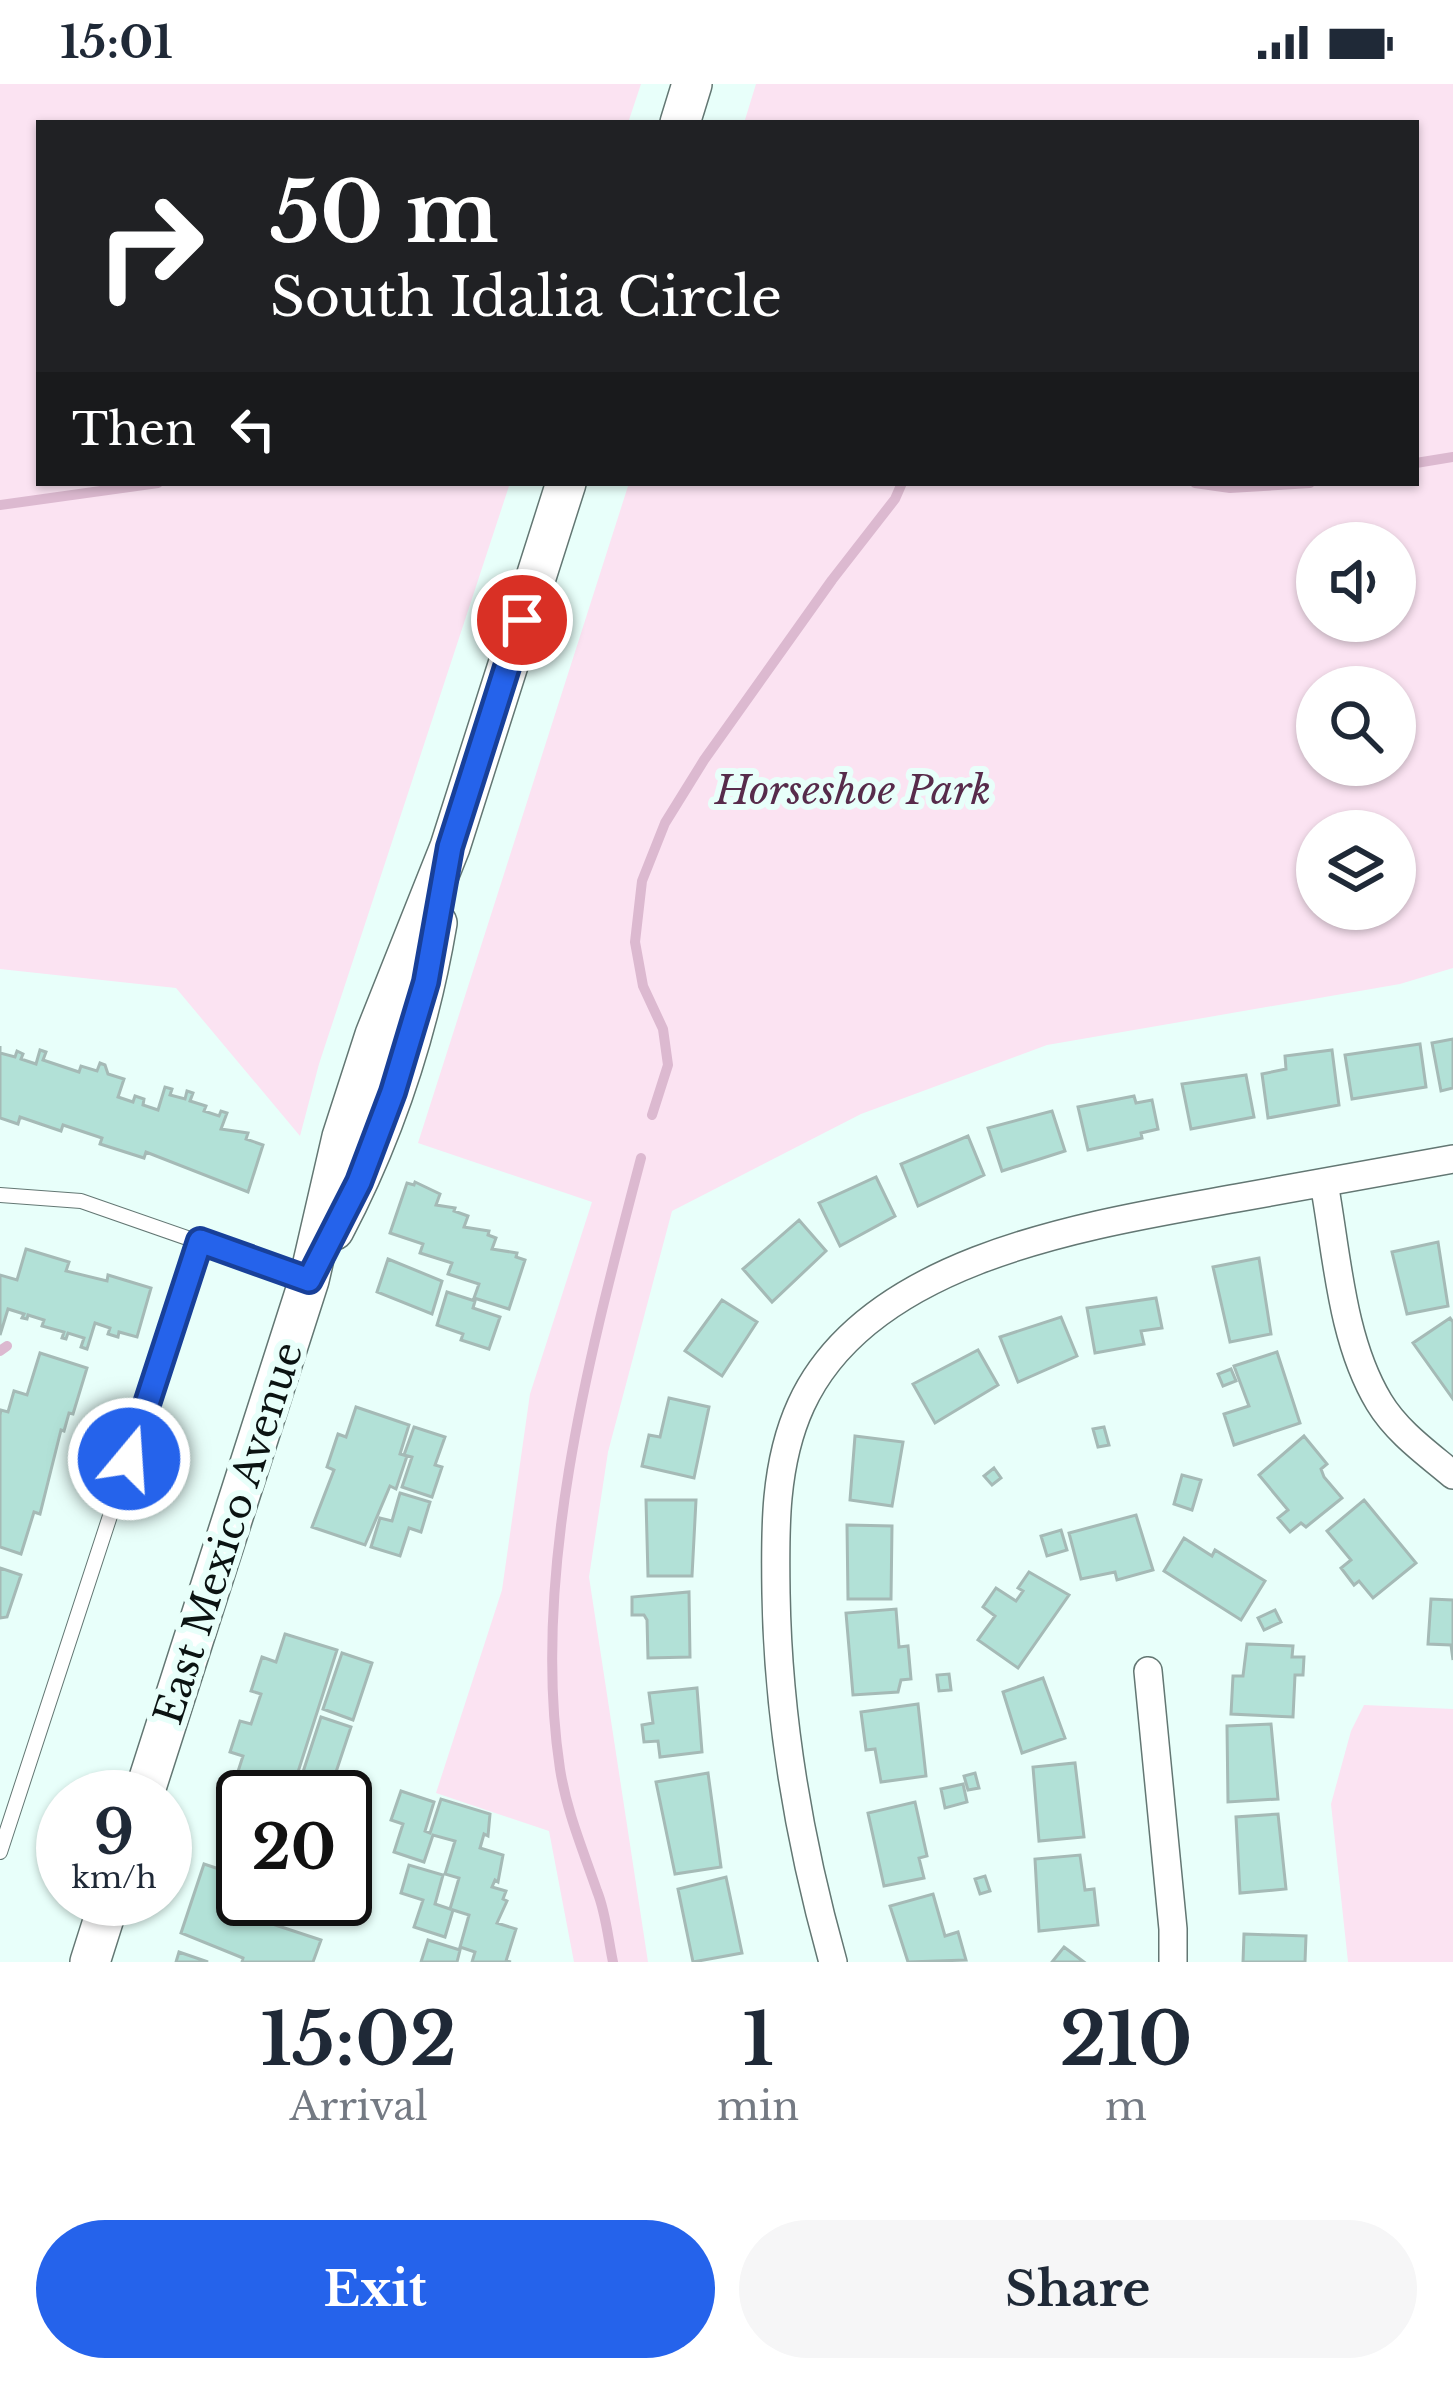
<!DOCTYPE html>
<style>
:root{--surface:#fff;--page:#f6f6f7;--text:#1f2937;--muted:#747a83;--accent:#2563eb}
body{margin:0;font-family:"Libre Baskerville",serif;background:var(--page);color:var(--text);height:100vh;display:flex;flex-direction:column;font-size:45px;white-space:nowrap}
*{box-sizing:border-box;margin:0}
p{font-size:39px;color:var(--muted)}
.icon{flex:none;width:66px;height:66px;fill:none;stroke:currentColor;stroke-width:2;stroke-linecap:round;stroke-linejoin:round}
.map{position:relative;height:1878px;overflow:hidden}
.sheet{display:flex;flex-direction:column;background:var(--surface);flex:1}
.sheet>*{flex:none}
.guide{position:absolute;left:36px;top:36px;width:1383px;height:366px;border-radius:0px;box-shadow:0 3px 9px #0004;background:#202124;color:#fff;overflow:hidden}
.buttons{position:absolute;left:1296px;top:438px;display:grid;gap:24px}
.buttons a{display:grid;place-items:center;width:120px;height:120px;border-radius:50%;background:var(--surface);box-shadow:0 3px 9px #0004;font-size:60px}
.speed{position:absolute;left:36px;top:1686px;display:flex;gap:24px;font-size:60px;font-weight:700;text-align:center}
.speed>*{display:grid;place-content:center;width:156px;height:156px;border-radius:50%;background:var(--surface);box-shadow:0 3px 9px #0004;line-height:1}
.speed small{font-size:30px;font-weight:400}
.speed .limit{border:6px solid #111;border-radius:18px;background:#fff;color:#111}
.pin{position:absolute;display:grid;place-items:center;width:102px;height:102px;color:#fff;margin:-51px;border:6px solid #fff;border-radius:50%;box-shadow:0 3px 12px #0007}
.me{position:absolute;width:132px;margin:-66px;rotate:18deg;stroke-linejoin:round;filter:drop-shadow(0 0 9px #0008)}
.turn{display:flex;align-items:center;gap:42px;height:252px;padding:0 36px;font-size:54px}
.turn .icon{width:156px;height:156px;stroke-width:2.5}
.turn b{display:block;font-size:84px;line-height:102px}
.then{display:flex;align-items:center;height:114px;padding:0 36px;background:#0003;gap:24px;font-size:45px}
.eta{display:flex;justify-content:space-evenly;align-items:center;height:204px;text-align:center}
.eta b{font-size:72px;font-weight:700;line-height:84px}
.primary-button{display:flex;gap:24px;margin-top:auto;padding:24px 36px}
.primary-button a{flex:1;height:138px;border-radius:72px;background:var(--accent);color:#fff;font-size:48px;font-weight:700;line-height:138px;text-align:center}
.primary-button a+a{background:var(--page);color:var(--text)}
.status{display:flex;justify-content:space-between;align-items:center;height:84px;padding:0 60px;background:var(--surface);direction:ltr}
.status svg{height:33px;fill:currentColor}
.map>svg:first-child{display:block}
.green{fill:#fbe3f2;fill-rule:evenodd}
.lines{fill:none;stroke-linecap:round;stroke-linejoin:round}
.stream{stroke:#dcb9d0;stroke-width:10}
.building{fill:#b2e1d7;stroke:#a5bab6;stroke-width:3}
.lane-casing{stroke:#637773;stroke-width:16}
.street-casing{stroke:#637773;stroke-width:30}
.secondary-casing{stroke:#637773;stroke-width:42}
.lane{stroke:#fff;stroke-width:14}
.street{stroke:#fff;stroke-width:27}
.secondary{stroke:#fff;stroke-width:39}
.route-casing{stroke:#184099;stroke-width:30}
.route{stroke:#2563eb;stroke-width:21}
.labels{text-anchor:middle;stroke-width:12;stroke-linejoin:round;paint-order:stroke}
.park-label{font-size:39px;font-style:italic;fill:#572b4b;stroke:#e8fffa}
.street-label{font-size:39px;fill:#0b1312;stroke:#e8fffa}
</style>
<div class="status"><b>15:01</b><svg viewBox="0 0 49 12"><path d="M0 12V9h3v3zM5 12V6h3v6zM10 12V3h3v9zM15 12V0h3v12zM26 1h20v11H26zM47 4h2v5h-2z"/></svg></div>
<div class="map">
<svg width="1453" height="1878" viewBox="0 0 1453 1878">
<rect width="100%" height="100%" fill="#e8fffa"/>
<path class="green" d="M0,0H641L628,39H39V399H510L319,980L300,1052L176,904L0,885Z
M756,0H1453V884L1400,900L1047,961L861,1030L672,1127L608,1368L589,1493L648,1878H574L549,1747L436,1709L502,1506L530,1310L592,1118L418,1059L629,399H1416V39H744ZM1317,459H1395V537H1317ZM1317,603H1395V681H1317ZM1317,747H1395V825H1317Z
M1364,1621L1453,1625V1878H1348L1331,1720L1351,1647Z"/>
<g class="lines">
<path class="stream" d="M1416,379L1453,373
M1195,399L1230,404L1310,399
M0,421L158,399
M652,1031L668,981L663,945L643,902L635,858L642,797L665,739L704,676L832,496L895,415L902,399
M0,1267L7,1262
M613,1878C608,1855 606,1829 597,1807C583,1766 567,1729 560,1685C530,1488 591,1265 641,1074"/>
</g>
<path class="building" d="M1453,955V1004L1441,1007L1432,959Z
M1420,960L1426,1003L1352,1015L1345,971Z
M0,962V969L15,973L17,967L23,970L21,975L36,980L40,966L46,968L43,976L79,988L81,982L97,987L100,979L105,981L108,990L124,995L118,1013L133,1018L135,1012L144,1015L143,1021L158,1026L165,1003L172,1005L170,1011L185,1015L187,1007L193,1009L190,1017L206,1022L204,1027L219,1032L221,1027L227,1029L221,1045L248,1049L246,1055L263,1061L248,1108L146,1068L144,1074L100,1060L102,1054L63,1041L61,1047L20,1033L18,1040L0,1034Z
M1332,966L1339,1021L1268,1034L1262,990L1286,985L1285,972Z
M1246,991L1254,1033L1191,1045L1182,1000Z
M1134,1012L1136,1019L1152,1016L1158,1045L1141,1049L1142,1054L1088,1066L1078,1023Z
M1052,1027L1065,1067L1002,1087L988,1044Z
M968,1052L984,1091L918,1122L901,1080Z
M876,1093L895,1132L840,1162L819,1119Z
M415,1098L440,1110L436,1121L455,1124L454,1127L468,1132L464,1143L489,1147L488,1151L496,1154L492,1165L517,1169L516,1173L525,1176L509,1225L474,1214L479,1200L448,1190L452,1179L420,1169L423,1160L390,1149L407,1099L414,1101Z
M799,1136L826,1167L772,1218L743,1185Z
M1438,1158L1448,1222L1407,1230L1392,1168Z
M26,1165L69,1178L66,1187L107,1197L108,1191L151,1204L137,1253L119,1248L118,1253L108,1250L110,1244L95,1239L87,1265L81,1263L84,1254L68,1249L66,1255L62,1254L64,1248L42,1242L44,1236L28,1231L27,1235L22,1234L24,1230L8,1225L0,1251V1191L17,1196Z
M1259,1174L1271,1250L1230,1258L1213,1183Z
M388,1175L442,1197L432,1230L377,1208Z
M447,1208L475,1217L473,1224L500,1233L489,1265L461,1256L463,1250L437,1241Z
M1156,1214L1162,1244L1141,1247L1144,1260L1095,1269L1087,1224Z
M722,1216L757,1238L722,1292L685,1267Z
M1061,1233L1077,1272L1018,1298L1000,1253Z
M1450,1234L1453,1238V1315L1413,1259Z
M978,1266L998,1301L935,1339L913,1300Z
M1277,1268L1300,1339L1234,1361L1224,1330L1249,1322L1234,1282Z
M40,1269L87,1284L73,1330L69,1329L64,1347L61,1346L40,1430L34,1428L21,1470L0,1463V1331L1,1326L8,1328L14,1307L27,1311Z
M1231,1285L1236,1297L1223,1302L1218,1290Z
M669,1314L709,1323L694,1394L642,1382L649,1351L660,1353Z
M356,1323L409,1341L400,1370L407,1372L396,1405L390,1402L365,1461L312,1443L334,1386L327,1383L338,1350L346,1353Z
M414,1343L445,1353L435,1381L442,1383L432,1413L402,1403L412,1373L404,1371Z
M1104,1343L1109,1361L1098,1363L1093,1345Z
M855,1352L903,1358L892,1422L850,1416Z
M1304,1352L1327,1380L1321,1385L1324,1393L1342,1414L1306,1443L1301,1439L1290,1448L1278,1434L1288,1426L1259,1391Z
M994,1384L1001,1394L992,1401L984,1392Z
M1182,1391L1201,1396L1192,1426L1174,1420Z
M400,1409L430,1418L421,1448L409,1444L400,1472L371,1463L380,1434L392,1437Z
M646,1416H696L692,1492H648Z
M1364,1416L1416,1479L1373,1514L1359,1497L1354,1501L1341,1484L1351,1476L1327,1447Z
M1136,1431L1153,1486L1117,1496L1115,1488L1081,1495L1069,1449Z
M847,1441L892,1442L891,1515H848Z
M1061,1446L1067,1466L1047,1472L1041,1452Z
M1184,1454L1212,1472L1215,1466L1265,1497L1241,1536L1164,1487Z
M0,1484L21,1491L7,1533L0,1534Z
M1029,1488L1069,1511L1018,1584L978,1556L995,1532L983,1523L996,1504L1016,1517L1023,1507L1018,1504Z
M689,1508L690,1573L648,1574L647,1536L644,1531H632V1513Z
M1431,1515L1453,1516V1576L1451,1561L1428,1560Z
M896,1525L899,1563L908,1562L911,1595L901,1596L898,1608L853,1611L846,1529Z
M1275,1526L1281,1538L1264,1546L1258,1534Z
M285,1550L337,1566L290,1713H243V1744L222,1737L243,1672L230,1668L240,1637L251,1640L261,1610L251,1607L262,1573L276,1578Z
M1247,1560L1293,1562L1292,1573H1304L1303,1591H1295L1293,1633L1231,1630L1233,1592H1243Z
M342,1569L372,1579L353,1636L323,1625Z
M949,1590L951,1606L939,1607L937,1591Z
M1043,1594L1065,1654L1022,1669L1003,1608Z
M697,1604L702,1668L660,1673L658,1657L644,1658L642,1641L653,1639L649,1609Z
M918,1620L926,1692L881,1698L875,1665L866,1666L861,1628Z
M321,1633L351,1643L333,1697L303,1688Z
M1271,1640L1278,1715L1228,1718L1227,1642Z
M1075,1679L1084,1753L1039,1757L1033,1683Z
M708,1689L721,1783L675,1790L656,1698Z
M975,1689L979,1704L968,1706L964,1692Z
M307,1698L337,1708L336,1713H302Z
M963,1700L967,1718L945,1724L941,1705Z
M401,1707L434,1718L425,1747L430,1749L441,1715L490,1730L488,1752L484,1750L480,1764L503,1771L498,1798L495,1796L492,1803L506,1807L503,1815L507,1817L497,1839L516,1845L506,1877L511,1878H472L475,1868L460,1863L469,1831L453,1826L445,1853L414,1843L423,1816L401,1809L409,1781L443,1791L435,1820L450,1825L459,1794L445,1790L455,1757L433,1751L424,1778L394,1768L403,1740L391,1736Z
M915,1718L927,1772L919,1774L924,1794L884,1802L868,1729Z
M1278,1730L1286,1805L1240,1809L1236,1733Z
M1080,1771L1085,1806L1094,1805L1098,1841L1039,1847L1035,1775Z
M204,1780L237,1791L232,1809L262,1819L257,1835L321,1856L313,1878H242L243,1874L181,1849Z
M985,1792L990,1807L980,1810L975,1795Z
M726,1793L742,1869L693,1878L678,1805Z
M933,1810L945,1852L958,1848L966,1876L908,1878L890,1822Z
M1244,1850L1306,1852L1305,1878H1243Z
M428,1856L460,1866L457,1878H421Z
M1064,1863L1084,1878H1052Z
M179,1868L208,1878H176Z"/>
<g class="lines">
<defs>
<path id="lane" d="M0,1111L81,1117L305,1195
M0,1768L200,1157"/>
<path id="street" d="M1324,1099C1337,1170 1341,1255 1379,1318C1397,1348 1427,1369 1453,1391
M1148,1587L1173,1845V1878
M833,1878C799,1757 778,1635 776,1509C775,1446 774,1380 801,1321C869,1172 1094,1140 1237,1114C1309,1101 1381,1088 1453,1075"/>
<path id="secondary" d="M680,39L692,0
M334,1146C384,1051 419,945 437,839
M143,1713L309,1196L342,1053L375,951L450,763L566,399
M90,1878L110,1815"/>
</defs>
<use href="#lane" class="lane-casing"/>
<use href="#street" class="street-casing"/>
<use href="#secondary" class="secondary-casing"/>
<use href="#lane" class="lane"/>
<use href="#street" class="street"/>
<use href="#secondary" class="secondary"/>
</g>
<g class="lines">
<defs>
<path id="route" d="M129,1375L200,1157L309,1196L359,1098L393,1008L426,898L450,763L522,536"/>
</defs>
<use href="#route" class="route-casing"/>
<use href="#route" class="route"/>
</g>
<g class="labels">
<g class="park-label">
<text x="853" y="720">Horseshoe Park</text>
</g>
<g class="street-label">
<text transform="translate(228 1449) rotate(-72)" y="14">East Mexico Avenue</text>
</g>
</g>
</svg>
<div class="buttons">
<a><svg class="icon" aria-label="sound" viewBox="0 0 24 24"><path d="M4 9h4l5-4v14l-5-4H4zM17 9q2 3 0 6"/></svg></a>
<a><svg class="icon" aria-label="search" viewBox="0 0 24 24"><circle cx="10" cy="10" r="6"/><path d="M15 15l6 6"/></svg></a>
<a><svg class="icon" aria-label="layers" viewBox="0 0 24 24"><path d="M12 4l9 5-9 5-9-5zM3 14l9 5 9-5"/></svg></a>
</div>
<div class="speed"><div>9<small>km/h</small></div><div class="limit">20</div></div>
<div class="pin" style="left:522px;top:536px;background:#d93025"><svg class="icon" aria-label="arrive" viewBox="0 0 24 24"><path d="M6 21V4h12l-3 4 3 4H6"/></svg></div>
<svg class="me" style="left:129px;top:1375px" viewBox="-20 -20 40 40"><circle r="17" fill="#2563eb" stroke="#fff" stroke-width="3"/><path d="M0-11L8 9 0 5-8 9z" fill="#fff"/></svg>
<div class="guide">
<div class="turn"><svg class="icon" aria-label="right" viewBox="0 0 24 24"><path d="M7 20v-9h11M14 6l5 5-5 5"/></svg><div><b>50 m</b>South Idalia Circle</div></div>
<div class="then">Then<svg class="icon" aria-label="left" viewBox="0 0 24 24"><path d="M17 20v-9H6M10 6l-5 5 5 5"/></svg></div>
</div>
</div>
<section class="sheet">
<div class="eta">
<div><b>15:02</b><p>Arrival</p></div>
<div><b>1</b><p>min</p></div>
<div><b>210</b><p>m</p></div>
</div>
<div class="primary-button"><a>Exit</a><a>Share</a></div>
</section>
